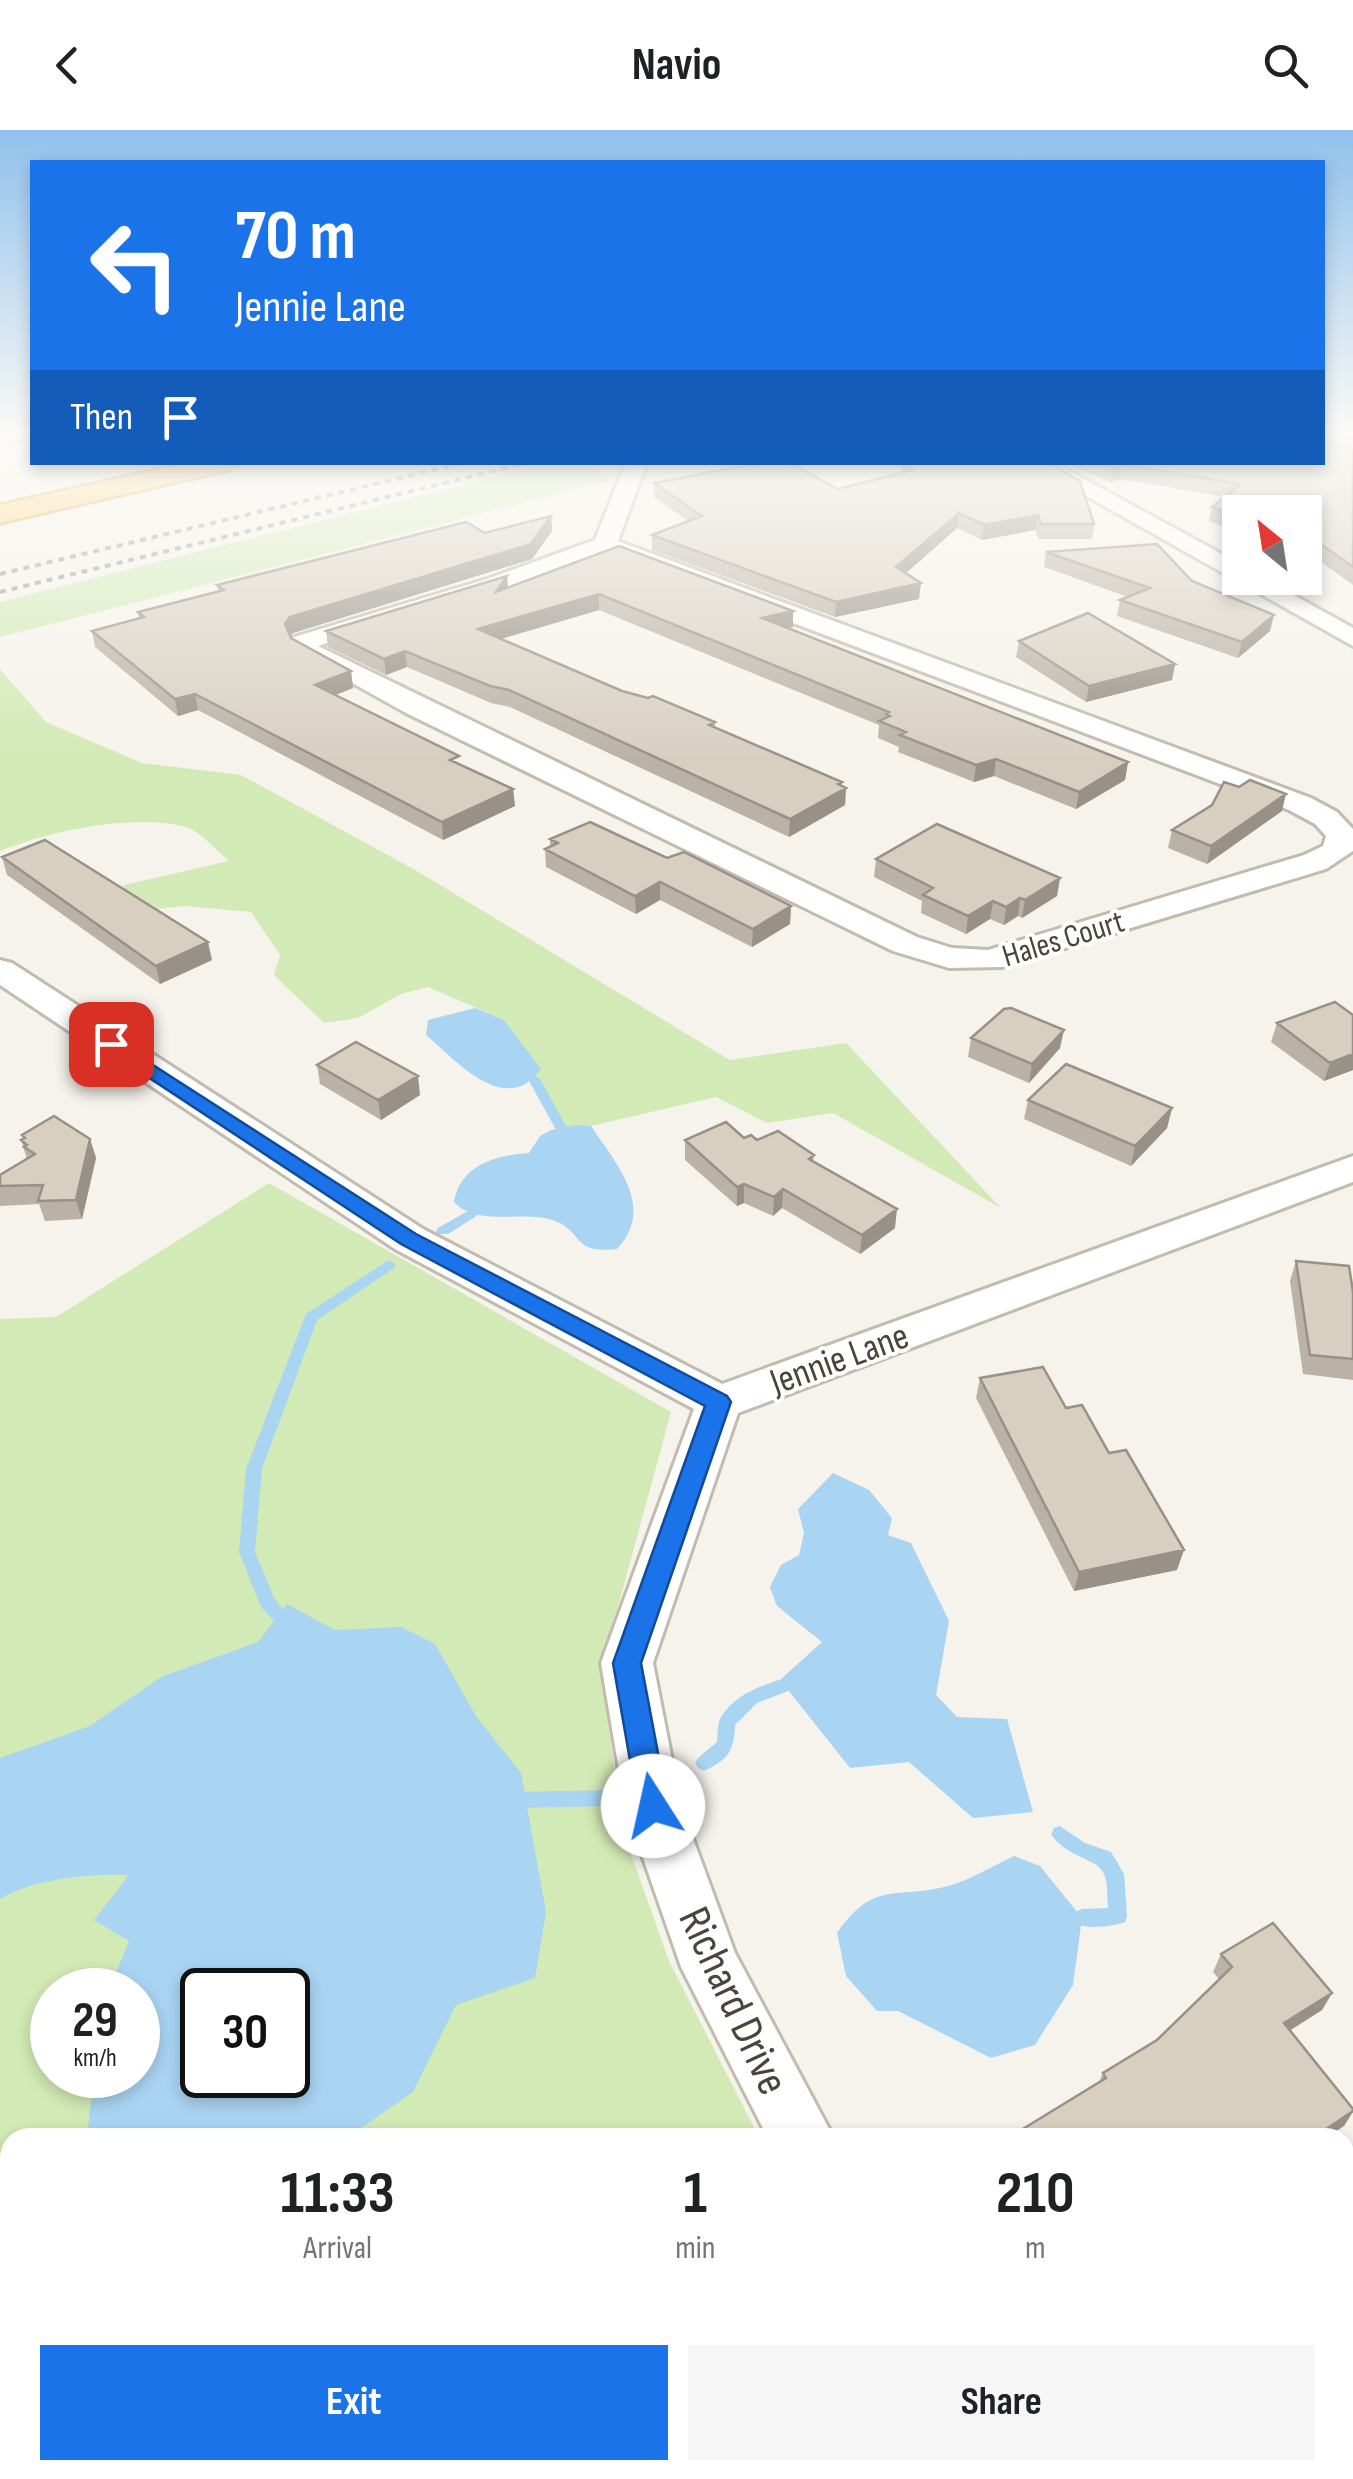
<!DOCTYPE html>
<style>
:root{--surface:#fff;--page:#f6f6f6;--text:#202124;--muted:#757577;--accent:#1a73e8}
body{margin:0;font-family:"Sofia Sans Condensed",sans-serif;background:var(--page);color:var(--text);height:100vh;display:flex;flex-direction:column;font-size:38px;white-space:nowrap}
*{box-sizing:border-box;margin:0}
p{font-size:32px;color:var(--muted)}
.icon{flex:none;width:55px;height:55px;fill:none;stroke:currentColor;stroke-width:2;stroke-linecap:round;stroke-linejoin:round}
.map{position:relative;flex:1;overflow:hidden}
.details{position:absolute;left:0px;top:1998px;width:1355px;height:352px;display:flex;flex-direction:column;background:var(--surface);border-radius:30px 30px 0 0;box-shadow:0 5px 15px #0003}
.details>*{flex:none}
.banner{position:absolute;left:30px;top:30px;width:1295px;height:305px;border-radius:0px;box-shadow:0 5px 15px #0003;background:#1a73e8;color:#fff;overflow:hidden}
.needle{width:65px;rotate:330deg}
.buttons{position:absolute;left:1222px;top:365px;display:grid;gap:20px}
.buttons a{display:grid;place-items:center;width:100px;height:100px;border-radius:0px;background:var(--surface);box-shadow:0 5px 15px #0003;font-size:50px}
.speed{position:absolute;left:30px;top:1838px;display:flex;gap:20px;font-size:50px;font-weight:700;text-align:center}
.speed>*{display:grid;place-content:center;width:130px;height:130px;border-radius:50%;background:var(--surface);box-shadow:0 5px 15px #0003;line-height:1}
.speed small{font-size:25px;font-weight:400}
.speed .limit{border:5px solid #111;border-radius:15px;background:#fff;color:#111}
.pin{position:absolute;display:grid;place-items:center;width:85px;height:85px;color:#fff;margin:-42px;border-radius:20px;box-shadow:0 5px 15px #0006}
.me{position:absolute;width:110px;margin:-55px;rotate:350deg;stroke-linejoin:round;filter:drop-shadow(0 0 8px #0008)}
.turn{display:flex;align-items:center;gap:35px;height:210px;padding:0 40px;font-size:45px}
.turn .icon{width:130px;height:130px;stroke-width:2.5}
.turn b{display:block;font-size:70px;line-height:85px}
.then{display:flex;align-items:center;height:95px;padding:0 40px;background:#0003;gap:20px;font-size:38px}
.eta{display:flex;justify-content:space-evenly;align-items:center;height:170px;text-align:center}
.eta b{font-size:60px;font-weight:700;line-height:70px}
.action{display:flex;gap:20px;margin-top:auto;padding:20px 40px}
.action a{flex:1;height:115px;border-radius:0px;background:var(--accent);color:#fff;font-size:40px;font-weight:700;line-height:115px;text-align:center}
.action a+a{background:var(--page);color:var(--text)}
header{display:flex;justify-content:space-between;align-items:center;height:130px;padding:0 40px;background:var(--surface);font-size:45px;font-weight:700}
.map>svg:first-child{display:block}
.green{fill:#d2eab5;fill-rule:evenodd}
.water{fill:#a9d4f2;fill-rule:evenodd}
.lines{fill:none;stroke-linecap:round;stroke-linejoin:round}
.stream{fill:#a9d4f2;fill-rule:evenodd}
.minor-casing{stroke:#c2bbae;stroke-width:6}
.secondary-casing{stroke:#d6c79b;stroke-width:5}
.motorway-casing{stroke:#e0a43c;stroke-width:5}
.minor{fill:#fff;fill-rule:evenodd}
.secondary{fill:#fff3cd;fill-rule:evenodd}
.motorway{fill:#ffcf6e;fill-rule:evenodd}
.rail{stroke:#9a9a9a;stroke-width:4;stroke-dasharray:6 6;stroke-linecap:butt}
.wall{fill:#bab2a6}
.shaded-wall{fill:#979187}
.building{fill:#d8cfc1;stroke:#979187;stroke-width:2.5}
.route{fill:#1a73e8;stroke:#114b97;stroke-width:2.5}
.labels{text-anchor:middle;stroke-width:8;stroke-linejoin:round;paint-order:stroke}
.far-street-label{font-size:32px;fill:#4b4439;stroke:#fff}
.street-label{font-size:38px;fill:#4b4439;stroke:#fff}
.near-street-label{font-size:45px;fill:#4b4439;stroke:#fff}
</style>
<header><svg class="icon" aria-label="back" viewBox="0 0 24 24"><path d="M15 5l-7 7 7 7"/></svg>Navio<svg class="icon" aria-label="search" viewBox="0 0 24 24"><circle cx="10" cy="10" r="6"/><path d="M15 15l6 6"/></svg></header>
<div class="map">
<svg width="1353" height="2349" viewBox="0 0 1353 2349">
<rect width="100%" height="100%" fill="#f6f3ec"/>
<path class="green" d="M549,333C571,332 595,332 609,351L0,507V472Z
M0,539L46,592L142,633L241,645L417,741L730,930L846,913L1001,1078L833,983L767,993L716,967L591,996L561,998L534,949L540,939L504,890L428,857L401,864L358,888L324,893L274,845L280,825L251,782L184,776L106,785L124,755L229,731C217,721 201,702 186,697C133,683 50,701 0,721Z
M269,1053L671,1282L601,1539L623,1701L669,1831L759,2007L10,2008V2340H929L933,2349H0V1189L56,1187ZM52,1860H138V1945H52ZM202,1860H288V1945H202Z"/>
<path class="water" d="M475,878L504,890L541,939C505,989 455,929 426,905L428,890Z
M576,995L591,996C617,1035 656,1077 617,1119C571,1124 585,1103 555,1091C526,1079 478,1098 454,1072C460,1035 496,1025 529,1023L540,1006L551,1000Z
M833,1343L869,1360L892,1388L888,1405L911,1413L949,1491L936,1565L957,1587L1007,1589L1033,1682L973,1688L909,1632L850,1638L780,1550L822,1512L777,1476L770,1457L781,1435L799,1425L804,1403L798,1379Z
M287,1474L335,1500L401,1497L435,1514L476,1586L521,1643L546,1782L535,1848L456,1875L413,1962L348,2007H87L94,1945H138V1860H109L129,1811L94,1790L129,1745C88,1744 37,1748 0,1769V1628L90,1596L161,1547L258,1512ZM288,1860V1945H202V1860Z
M1014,1726L1040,1736L1082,1788L1073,1855L1035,1915L991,1928L898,1881H877L846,1846L837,1803C875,1749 895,1770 948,1756C970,1750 993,1736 1014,1726Z"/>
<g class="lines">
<path class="stream" d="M534,945L540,949L567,998L565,1001H557L555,998L528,949Z
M473,1078L478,1079L479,1082L478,1085L448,1104H438L436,1101L438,1098Z
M389,1130L396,1135L394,1138L317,1190L262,1339L255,1422L274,1468L287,1485L285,1490L279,1492L273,1490L261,1477L239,1422L246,1339L306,1184Z
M785,1548L791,1550L793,1555L791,1560L757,1573L735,1595C734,1621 729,1629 704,1641L698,1638L695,1633L698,1628L717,1612C718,1604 717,1594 721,1587C735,1564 761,1556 785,1548Z
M611,1660L617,1662L620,1668L617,1674L611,1676L515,1678L509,1676L506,1670L509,1664L515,1662Z
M1060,1696L1085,1713L1111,1722L1124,1744L1127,1786L1125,1792C1112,1797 1088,1799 1075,1794L1073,1788L1075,1782L1082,1779L1108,1778C1107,1767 1108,1753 1104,1744C1098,1728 1065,1727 1051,1704L1054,1698Z"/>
<defs>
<path id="minor" d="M626,332L646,335L618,411L1311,668L1337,682L1353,699V721L1326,739L1002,837L949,838L893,821L406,583L295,521L290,512L294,507L487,449L595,410ZM605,422L1289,680L1315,694L1326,706L1323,716L1304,725L988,820L952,818L917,807L318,516L505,459Z
M1026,332H1053L1240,434V448H1263L1353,498V516Z
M0,830L12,833L423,1099L722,1254L1353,1026V1052L738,1283L653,1533L681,1676L735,1823L834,2008H768L681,1837L625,1676L601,1533L694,1279L395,1119L0,855Z
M944,2340H1017L1021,2349H948Z"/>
<path id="secondary" d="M0,301H32V308L0,314Z"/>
<path id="motorway" d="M190,332H242L229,340L0,393V375Z"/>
</defs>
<use href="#minor" class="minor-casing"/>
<use href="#secondary" class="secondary-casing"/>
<use href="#motorway" class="motorway-casing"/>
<use href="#minor" class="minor"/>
<use href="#secondary" class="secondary"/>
<use href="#motorway" class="motorway"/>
<path class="rail" d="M0,444L467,332
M0,462L530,332"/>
</g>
<path class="wall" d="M1322,301H1353V315L1322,305Z
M1353,318V455L1305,420V382H1240V403L1209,391L1212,377L1225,367L1120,349L1110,352L1063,332H1322Z
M898,332H1048L1094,394L1092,409H1039L1035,400L982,410L957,398L905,443L919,469L835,487L652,420V405L688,391L654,367V353L838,359L903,342Z
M551,386L552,401L532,429L293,503L290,507L351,541L353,558L335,565L460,634L513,659L515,676L443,710L198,580L178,586L95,517L92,501L139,488L138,482L218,461L217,455L485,403Z
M1046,422L1192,451L1270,501L1238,528L1117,486L1120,470L1128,467L1044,437Z
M507,446L508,457L793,481V497L788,498L1128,632L1125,650L1076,679L994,646L974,652L898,622L899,617L878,608L879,595L599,480L501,509L622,561L715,592V597L846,658L845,675L789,707L510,577L491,573L407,537L386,545L328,517L326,501Z
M1019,511L1175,534L1172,550L1086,572L1016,527Z
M1282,681L1207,734L1168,718L1172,700Z
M550,709L667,728L791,776L790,794L752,817L660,770L636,784L546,737L545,719L550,717Z
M2,727L212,830L160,854L7,745Z
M876,729L1060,748L1057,766L1022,788L1018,786L1004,795L990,789L966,804L921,783L922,771L874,747Z
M1353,885V940L1324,951L1271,912L1277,893Z
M971,908L1060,918L1029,953L968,927Z
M317,935L420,965L381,990L320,954Z
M1028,970L1172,978L1167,998L1131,1036L1024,989Z
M22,1005L90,1009L96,1028L82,1089L45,1091L39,1074L0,1076V1045L27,1029L21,1010L23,1009Z
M744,1008L814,1025L813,1031L895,1098L860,1124L782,1078L773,1086L744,1073L737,1076L685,1030V1010Z
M1296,1131L1353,1162V1250L1303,1244L1290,1151Z
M980,1248L1066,1278L1177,1440L1074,1461L976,1268Z
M1221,1824L1332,1863L1322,1880L1290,1900L1353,1979V1982L1344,1996L1099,1952L1103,1943L1157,1910L1219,1849L1213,1842Z"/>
<path class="shaded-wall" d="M1122,334L1120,349L1110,352L1113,338Z
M959,383L957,398L895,453L896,437Z
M1038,385L1035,400L982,410L984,395Z
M551,386L552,401L532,429L293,503L287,510L285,494L290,487Z
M507,446L508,462H496Z
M921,453L919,469L835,487L836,472Z
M599,464V480L480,515L478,499Z
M793,481V497L762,504V488Z
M1274,485L1270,501L1238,528L1242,512Z
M405,521L407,537L386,545L384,529Z
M1175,534L1172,550L1086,572L1089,556Z
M351,541L353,558L318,572L315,555Z
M195,564L198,580L178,586L175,569Z
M996,629L994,646L974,652L976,635Z
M1128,632L1125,650L1076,679L1079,662Z
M842,652L841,661L846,658L845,675L789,707L790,689Z
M513,659L515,676L443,710L442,692Z
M1286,664L1282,681L1207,734L1211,716Z
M1060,748L1057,766L1022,788L1025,770Z
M660,752V770L636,784L635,766Z
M1020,768L1018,786L1004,795L1006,777Z
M993,771L990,789L966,804L968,786Z
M791,776L790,794L752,817L753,799Z
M208,812L212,830L160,854L156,836Z
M1064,900L1060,918L1029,953L1032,934Z
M1353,924V940L1324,951L1330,933Z
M418,946L420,965L381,990L378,970Z
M1172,978L1167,998L1131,1036L1135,1016Z
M90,1009L96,1028L82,1089L76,1070Z
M744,1054V1073L737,1076V1057Z
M783,1059L782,1078L773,1086L774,1067Z
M897,1079L895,1098L860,1124L862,1105Z
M1184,1420L1177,1440L1074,1461L1079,1442Z
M1332,1863L1322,1880L1275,1910L1284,1893Z
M1353,1981L1344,1996L1326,2008H1313Z"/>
<path class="building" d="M1322,310L1353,318V437L1305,403V382H1240V387L1212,377L1240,354L1122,334L1113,338L1100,332H1322Z
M765,332H788L838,359L913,340L908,332H1048L1080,351L1094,394H1041L1038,385L984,395L959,383L896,437L921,453L836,472L652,405L702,386L654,353Z
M551,386L531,414L290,487L285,494L291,508L351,541L315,555L459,626L450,630L513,659L442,692L195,564L175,569L92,501L144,487L138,482L224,460L217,455L466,392L485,403Z
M1157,414L1192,451L1274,485L1242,512L1120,470L1150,458L1046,422Z
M619,416L793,481L762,488L1128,632L1079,662L996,629L976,635L900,605L906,602L879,591L890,586L886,584L889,582L599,464L478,499L622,561L648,568L653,566L715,592L709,595L842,652L838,654L846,658L790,689L509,560L490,556L405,521L384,529L326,501L507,446L496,462Z
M1088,483L1175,534L1089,556L1019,511Z
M1250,650L1286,664L1211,716L1172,700L1212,675L1224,652L1239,657Z
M590,692L667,728L684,722L791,776L753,799L660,752L635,766L545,719L558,713L550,709Z
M937,694L1060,748L1025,770L1020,768L1006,777L993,771L968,786L923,765L933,758L876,729Z
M45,710L208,812L156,836L2,727Z
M1335,872L1353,885V924L1330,933L1277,893Z
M1011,878L1064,900L1032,934L971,908L1004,879Z
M356,912L418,946L378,970L317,935Z
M1066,934L1172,978L1135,1016L1028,970Z
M54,986L90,1009L76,1070L38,1071L43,1055L0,1056V1045L35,1024L24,1017L27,1015L21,1010L25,1008L22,1005Z
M726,992L744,1008L751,1005L757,1010L778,1001L814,1025L809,1029L897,1079L862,1105L783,1059L774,1067L744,1054L737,1057L685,1010Z
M1296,1131L1349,1136L1353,1162V1229L1310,1225Z
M1043,1237L1066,1278L1082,1275L1109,1323L1126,1320L1184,1420L1079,1442L980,1248Z
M1273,1793L1332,1863L1284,1893L1353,1979V1981L1313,2008H1008L1106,1948L1103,1943L1157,1910L1232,1837L1221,1824Z"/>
<linearGradient id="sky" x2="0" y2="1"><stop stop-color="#8fc1ec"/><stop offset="0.48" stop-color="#fbfaf6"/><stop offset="1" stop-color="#fbfaf6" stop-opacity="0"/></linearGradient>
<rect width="1353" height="630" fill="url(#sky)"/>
<path class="route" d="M111,908L416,1104L727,1266L731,1272L641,1533L668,1676L663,1685L653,1689L643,1685L638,1676L613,1533L705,1276L401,1114L104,918L101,914Z"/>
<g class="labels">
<g class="far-street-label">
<text transform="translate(1063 808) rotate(-17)" y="11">Hales Court</text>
</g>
<g class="street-label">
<text transform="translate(839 1228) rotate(-20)" y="13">Jennie Lane</text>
</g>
<g class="near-street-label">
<text transform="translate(735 1870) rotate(65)" y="16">Richard Drive</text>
</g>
</g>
</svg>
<div class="buttons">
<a><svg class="needle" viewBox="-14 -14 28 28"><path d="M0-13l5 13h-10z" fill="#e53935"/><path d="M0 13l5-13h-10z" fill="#757577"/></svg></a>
</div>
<div class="speed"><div>29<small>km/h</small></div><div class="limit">30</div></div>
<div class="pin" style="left:111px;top:914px;background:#d93025"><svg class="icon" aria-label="arrive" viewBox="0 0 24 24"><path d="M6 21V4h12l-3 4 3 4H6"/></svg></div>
<svg class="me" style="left:653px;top:1676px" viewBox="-20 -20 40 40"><circle r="19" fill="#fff"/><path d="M0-13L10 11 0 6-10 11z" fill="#1a73e8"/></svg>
<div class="banner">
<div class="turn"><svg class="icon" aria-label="left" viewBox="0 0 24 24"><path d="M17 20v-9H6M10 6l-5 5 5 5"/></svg><div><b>70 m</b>Jennie Lane</div></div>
<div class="then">Then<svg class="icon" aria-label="arrive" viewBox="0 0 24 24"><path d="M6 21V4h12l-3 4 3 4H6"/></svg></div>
</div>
<section class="details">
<div class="eta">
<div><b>11:33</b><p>Arrival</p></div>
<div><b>1</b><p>min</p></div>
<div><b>210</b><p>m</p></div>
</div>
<div class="action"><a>Exit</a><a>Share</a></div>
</section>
</div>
